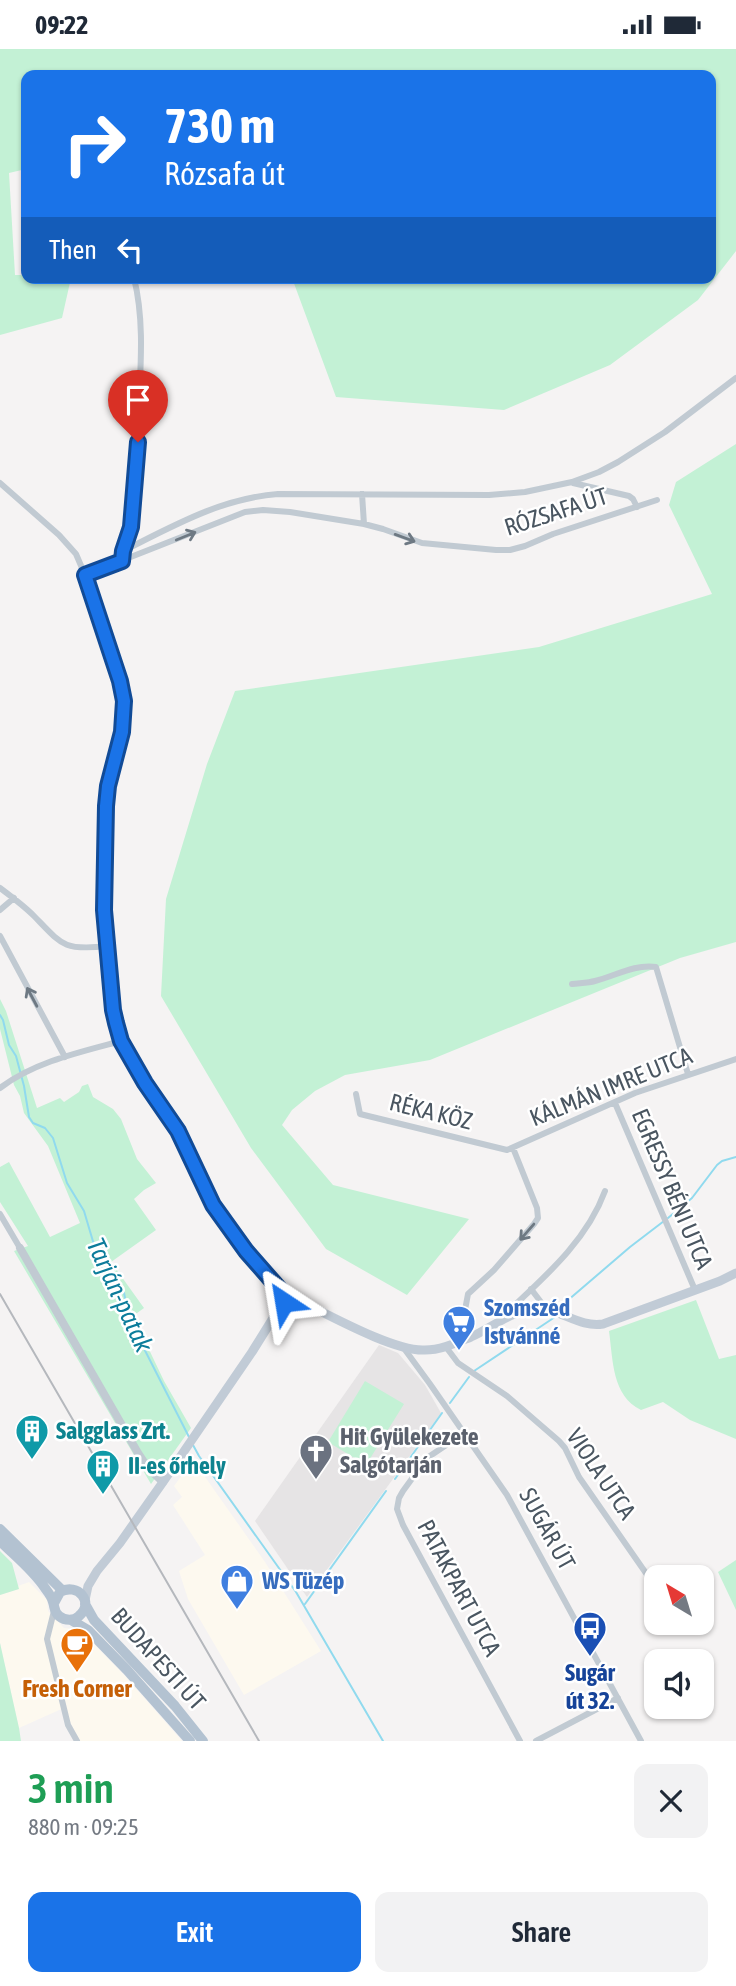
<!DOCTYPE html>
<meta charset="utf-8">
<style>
:root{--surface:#fff;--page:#f2f2f3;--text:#1f2937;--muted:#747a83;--accent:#1a73e8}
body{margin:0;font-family:"Asap Condensed",sans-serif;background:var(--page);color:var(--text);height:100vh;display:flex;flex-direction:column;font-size:26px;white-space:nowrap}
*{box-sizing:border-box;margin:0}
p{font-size:23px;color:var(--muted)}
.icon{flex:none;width:38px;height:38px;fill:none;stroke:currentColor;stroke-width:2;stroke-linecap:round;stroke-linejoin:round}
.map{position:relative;height:1692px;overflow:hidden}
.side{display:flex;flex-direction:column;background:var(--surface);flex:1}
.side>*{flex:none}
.guide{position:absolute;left:21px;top:21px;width:695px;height:214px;border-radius:14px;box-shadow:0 2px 5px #0004;background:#1a73e8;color:#fff;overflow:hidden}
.needle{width:46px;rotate:322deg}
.fabs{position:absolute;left:644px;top:1516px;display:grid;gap:14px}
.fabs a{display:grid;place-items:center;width:70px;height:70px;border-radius:14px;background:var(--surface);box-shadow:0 2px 5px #0004;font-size:35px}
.pin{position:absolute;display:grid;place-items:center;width:60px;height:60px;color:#fff;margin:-72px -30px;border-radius:50% 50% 50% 0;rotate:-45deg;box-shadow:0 0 7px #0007}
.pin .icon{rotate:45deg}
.me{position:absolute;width:77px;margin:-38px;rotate:327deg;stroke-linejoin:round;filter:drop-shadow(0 0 5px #0008)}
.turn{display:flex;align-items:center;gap:24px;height:147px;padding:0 28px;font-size:32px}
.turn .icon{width:91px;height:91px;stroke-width:2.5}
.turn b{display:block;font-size:49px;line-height:60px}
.then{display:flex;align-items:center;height:66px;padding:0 28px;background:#0003;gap:14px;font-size:26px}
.round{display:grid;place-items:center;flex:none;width:74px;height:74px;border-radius:14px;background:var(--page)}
.head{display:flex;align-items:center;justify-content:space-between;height:119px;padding:0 28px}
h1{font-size:42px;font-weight:600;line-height:52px;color:#1e9e55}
.action{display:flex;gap:14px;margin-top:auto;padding:14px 28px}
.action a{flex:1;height:80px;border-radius:14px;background:var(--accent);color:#fff;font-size:28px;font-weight:600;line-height:80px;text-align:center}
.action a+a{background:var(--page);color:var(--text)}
.status{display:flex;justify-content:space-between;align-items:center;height:49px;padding:0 35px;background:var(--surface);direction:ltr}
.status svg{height:19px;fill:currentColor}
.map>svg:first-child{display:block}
.commercial{fill:#fdf9ef}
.education{fill:#e6e4e5}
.green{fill:#c3f1d5}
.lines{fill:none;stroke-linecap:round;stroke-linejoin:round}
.stream{stroke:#90daee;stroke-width:2}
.minor{stroke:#c1cad2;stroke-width:6}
.tertiary{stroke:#c1cad2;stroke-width:8}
.secondary{stroke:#c1cbd6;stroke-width:9}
.primary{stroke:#b3c2d1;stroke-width:10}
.rail{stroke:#b5b8bd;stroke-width:2}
.oneway{stroke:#6e7983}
.route-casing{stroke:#114b97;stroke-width:18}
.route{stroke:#1a73e8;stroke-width:12}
.labels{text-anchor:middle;stroke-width:5;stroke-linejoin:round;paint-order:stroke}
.street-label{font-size:24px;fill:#4a5661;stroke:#fff}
.shop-label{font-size:24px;font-weight:bold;fill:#366cbe;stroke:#fff;text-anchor:start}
.culture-label{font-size:24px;font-weight:bold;fill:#0d838f;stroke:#fff;text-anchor:start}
.worship-label{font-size:24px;font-weight:bold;fill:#5b616d;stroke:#fff;text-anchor:start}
.transit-label{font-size:24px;font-weight:bold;fill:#164399;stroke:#fff}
.food-label{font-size:24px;font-weight:bold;fill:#c56008;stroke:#fff}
.water-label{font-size:26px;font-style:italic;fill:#0c7c9b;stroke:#fff}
</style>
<div class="status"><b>09:22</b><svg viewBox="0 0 49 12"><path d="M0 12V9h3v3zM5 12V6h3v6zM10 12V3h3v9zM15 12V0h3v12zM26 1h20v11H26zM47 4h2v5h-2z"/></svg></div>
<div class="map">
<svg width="736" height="1692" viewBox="0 0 736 1692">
<rect width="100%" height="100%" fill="#f5f3f3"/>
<path class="commercial" d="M191,1408L265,1513L321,1602L244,1646L188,1550L179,1522L205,1506L173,1456L182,1448L174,1437L185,1422Z
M29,1533L47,1551L48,1562L64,1579L76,1580L83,1584L124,1626L182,1692H80L69,1671L66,1658L19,1679L0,1594V1546L18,1540V1537Z"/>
<path class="education" d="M379,1296L398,1304L425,1336L441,1364L307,1548L255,1472Z"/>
<path class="green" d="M0,0H736V202L698,251L610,316L504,361L336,348L292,229H710V26H26V120L9,124L15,226H26V229H71L62,269L0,286Z
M736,395V893L680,909L430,1011L345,1026L315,1042L292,1061L282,1076L333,1136L469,1170L407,1246L326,1200L251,1099L161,947L166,850L207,715L235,642L539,598L712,545L669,456L676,433Z
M0,950L6,962L37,1059L60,1049L64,1053L79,1043L82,1037L88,1035L93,1048L113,1060L121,1070L137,1110L156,1134L144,1141L134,1150L156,1181L111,1213L144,1259L133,1267L164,1332L191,1379L151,1435L14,1202L28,1197L0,1153V1118L9,1113L50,1188L80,1174L48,1097L24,1064L20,1047L14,1036L0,980Z
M696,1251L719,1310L736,1306V1390L690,1371L663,1353L641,1361C612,1347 613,1311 609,1282Z
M365,1332L404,1355L366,1416L328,1393Z
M0,1502L12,1514L19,1540L0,1546Z
M736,1511V1561L718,1523Z
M0,1594L19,1679L21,1692H0Z"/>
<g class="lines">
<path class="stream" d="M0,966L3,971L9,996L16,1007L24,1037L29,1068L33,1074L45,1079L53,1089L67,1134L84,1162L100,1216L108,1230L121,1239L124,1244L130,1272L189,1388
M668,1169L692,1149L717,1116L722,1112L736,1108
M566,1259L570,1256L567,1252L630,1198L664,1172
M474,1322L555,1268
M450,1354L469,1328
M193,1396L199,1407L296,1543L383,1692
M395,1430L442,1364
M305,1555L386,1442"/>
<path class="minor" d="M0,434L59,486L76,505L85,526L123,644L124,661L122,683L108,737L106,757L104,861L113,961L116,974L121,992L145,1033L178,1082L213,1156L246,1202L288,1250
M573,434L629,447L633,450L637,458
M362,445L364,475
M123,502C173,477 222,449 278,445L489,446L525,443L572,433L599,423L618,413L665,383L736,329
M122,512C123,497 131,485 132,471C136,431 138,392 139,353C141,312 144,269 134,229
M85,526L245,463L263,461L290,463L364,475L383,480L422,494L496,501H510L525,497L553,485L657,451
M0,839C12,848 24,857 34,867C62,896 64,902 107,897
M0,861L14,849
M0,887L65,1008
M572,935C579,934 588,934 595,932C616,927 633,915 656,918L688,1025
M0,1039C34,1013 80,1003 121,992
M356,1045L360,1065L507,1101L635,1044L736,1010
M615,1054L695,1241
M0,1165L20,1199
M531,1240L547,1261
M502,1268C541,1231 586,1194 605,1142
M471,1288L465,1261L468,1245L494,1221L534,1175L538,1169L537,1159L513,1099
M403,1298L430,1335L507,1446L641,1692
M446,1298L458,1314L507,1347L559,1392L565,1399L579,1428L650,1530
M464,1384L427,1409L403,1442L399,1449L397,1460L403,1476L520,1692
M54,1562L47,1590L68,1676L77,1692
M536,1692L618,1649"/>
<path class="tertiary" d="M20,1199L138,1404L148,1419L163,1433"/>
<path class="secondary" d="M85,1551L88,1537L97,1522L120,1494L163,1433L252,1303L280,1258L288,1250L300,1252C329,1266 395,1303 425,1301C441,1301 456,1294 471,1288C491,1279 513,1261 535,1260C559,1258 578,1279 603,1275L720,1232L736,1224"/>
<path class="primary" d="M0,1480L62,1541
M0,1492C15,1507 33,1521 45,1539C48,1543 52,1548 53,1553C55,1559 54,1563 59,1567C65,1572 74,1572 79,1567C95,1554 78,1533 60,1543L54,1554
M85,1555L94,1571L175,1657L203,1692
M71,1571L88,1581L127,1621L190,1692"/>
<path class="rail" d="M0,1245L259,1692"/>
</g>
<defs><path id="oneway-shaft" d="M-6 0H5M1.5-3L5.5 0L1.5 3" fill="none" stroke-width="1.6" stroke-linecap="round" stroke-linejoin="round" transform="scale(1.75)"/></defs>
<g class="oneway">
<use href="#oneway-shaft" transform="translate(186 487) rotate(-22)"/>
<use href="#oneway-shaft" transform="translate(405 489) rotate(20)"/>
<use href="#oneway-shaft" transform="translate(32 948) rotate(-118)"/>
<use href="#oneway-shaft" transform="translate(527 1183) rotate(131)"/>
</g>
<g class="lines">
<defs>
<path id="route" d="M138,393L131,478L123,502L122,512L85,526L120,632L124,652L122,683L108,737L106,757L104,861L113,961L116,974L121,992L145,1034L178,1082L213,1156L246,1202L288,1250L284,1253"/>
</defs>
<use href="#route" class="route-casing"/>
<use href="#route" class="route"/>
</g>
<defs>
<symbol id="supermarket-pin" viewBox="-11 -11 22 30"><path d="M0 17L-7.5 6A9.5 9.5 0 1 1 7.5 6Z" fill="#3f7fe0" stroke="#fff"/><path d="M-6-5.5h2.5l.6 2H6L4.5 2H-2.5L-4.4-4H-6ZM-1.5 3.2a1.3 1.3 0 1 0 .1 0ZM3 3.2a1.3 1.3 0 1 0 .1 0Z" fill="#fff"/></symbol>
<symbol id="building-pin" viewBox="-11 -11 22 30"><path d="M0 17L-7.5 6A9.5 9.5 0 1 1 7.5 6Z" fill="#0f9aa8" stroke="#fff"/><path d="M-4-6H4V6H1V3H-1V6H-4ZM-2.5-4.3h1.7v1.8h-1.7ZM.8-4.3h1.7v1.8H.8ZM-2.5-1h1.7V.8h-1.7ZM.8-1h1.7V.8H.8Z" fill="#fff"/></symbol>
<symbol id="church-pin" viewBox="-11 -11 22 30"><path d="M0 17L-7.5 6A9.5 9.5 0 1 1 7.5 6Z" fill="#6b7280" stroke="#fff"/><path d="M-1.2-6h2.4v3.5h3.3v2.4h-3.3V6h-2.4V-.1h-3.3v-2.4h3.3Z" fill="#fff"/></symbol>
<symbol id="shop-pin" viewBox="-11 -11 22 30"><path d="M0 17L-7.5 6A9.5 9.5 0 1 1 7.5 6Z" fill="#3f7fe0" stroke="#fff"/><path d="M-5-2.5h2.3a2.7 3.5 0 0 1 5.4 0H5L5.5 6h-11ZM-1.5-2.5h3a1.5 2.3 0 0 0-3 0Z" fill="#fff"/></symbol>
<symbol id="bus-pin" viewBox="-11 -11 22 30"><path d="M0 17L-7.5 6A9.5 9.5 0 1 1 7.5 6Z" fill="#1a4fb4" stroke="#fff"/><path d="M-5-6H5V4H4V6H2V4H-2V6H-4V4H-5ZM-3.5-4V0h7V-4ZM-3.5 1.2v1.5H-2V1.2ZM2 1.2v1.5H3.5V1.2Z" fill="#fff"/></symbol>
<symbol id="cafe-pin" viewBox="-11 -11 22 30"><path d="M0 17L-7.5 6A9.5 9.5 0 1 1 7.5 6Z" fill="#e8710a" stroke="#fff"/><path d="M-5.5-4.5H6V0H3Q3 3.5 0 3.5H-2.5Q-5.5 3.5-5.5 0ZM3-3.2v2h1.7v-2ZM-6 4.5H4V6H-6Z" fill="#fff"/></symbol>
</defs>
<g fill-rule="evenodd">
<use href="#supermarket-pin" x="440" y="1254" width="38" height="52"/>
<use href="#building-pin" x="13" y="1363" width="38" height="52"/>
<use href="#church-pin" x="297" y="1383" width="38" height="52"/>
<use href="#building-pin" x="84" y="1398" width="38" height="52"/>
<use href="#shop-pin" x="218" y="1513" width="38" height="52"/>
<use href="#bus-pin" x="571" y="1560" width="38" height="52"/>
<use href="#cafe-pin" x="58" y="1576" width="38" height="52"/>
</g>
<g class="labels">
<g class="street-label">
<text transform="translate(556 463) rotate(-18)" y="8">RÓZSAFA ÚT</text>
<text transform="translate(611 1038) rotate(-22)" y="8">KÁLMÁN IMRE UTCA</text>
<text transform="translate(431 1063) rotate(14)" y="8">RÉKA KÖZ</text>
<text transform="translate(672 1140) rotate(67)" y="8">EGRESSY BÉNI UTCA</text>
<text transform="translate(601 1425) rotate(56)" y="8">VIOLA UTCA</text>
<text transform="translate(547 1480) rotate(61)" y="8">SUGÁR ÚT</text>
<text transform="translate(459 1539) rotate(62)" y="8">PATAKPART UTCA</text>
<text transform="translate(158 1610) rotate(48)" y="8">BUDAPESTI ÚT</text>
</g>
<g class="shop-label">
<text x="484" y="1267">Szomszéd<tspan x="484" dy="28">Istvánné</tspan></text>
<text x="262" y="1540">WS Tüzép</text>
</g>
<g class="culture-label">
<text x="56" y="1390">Salgglass Zrt.</text>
<text x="128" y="1425">II-es őrhely</text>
</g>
<g class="worship-label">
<text x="340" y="1396">Hit Gyülekezete<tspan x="340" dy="28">Salgótarján</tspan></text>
</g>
<g class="transit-label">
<text x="590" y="1632">Sugár<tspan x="590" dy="28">út 32.</tspan></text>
</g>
<g class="food-label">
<text x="77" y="1648">Fresh Corner</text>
</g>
<g class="water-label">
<text transform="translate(120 1246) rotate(65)" y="9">Tarján-patak</text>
</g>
</g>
</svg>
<div class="fabs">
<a><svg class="needle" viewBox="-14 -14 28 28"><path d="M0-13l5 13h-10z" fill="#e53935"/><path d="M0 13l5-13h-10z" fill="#747a83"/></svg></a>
<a><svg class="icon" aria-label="sound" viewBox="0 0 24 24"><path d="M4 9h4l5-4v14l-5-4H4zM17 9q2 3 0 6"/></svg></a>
</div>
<div class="pin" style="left:138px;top:393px;background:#d93025"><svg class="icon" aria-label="arrive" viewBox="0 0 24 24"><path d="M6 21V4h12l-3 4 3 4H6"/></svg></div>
<svg class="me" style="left:284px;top:1253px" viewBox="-20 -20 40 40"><path d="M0-17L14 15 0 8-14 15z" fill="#1a73e8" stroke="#fff" stroke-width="4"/></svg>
<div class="guide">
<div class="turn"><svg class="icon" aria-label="right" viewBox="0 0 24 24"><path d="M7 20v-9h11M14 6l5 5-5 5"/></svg><div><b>730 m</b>Rózsafa út</div></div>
<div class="then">Then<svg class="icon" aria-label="left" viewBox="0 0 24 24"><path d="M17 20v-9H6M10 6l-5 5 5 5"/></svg></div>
</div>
</div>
<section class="side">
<div class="head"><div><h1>3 min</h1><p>880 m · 09:25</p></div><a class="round"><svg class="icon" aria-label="close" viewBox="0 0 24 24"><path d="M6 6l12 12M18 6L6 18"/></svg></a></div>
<div class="action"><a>Exit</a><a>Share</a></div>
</section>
